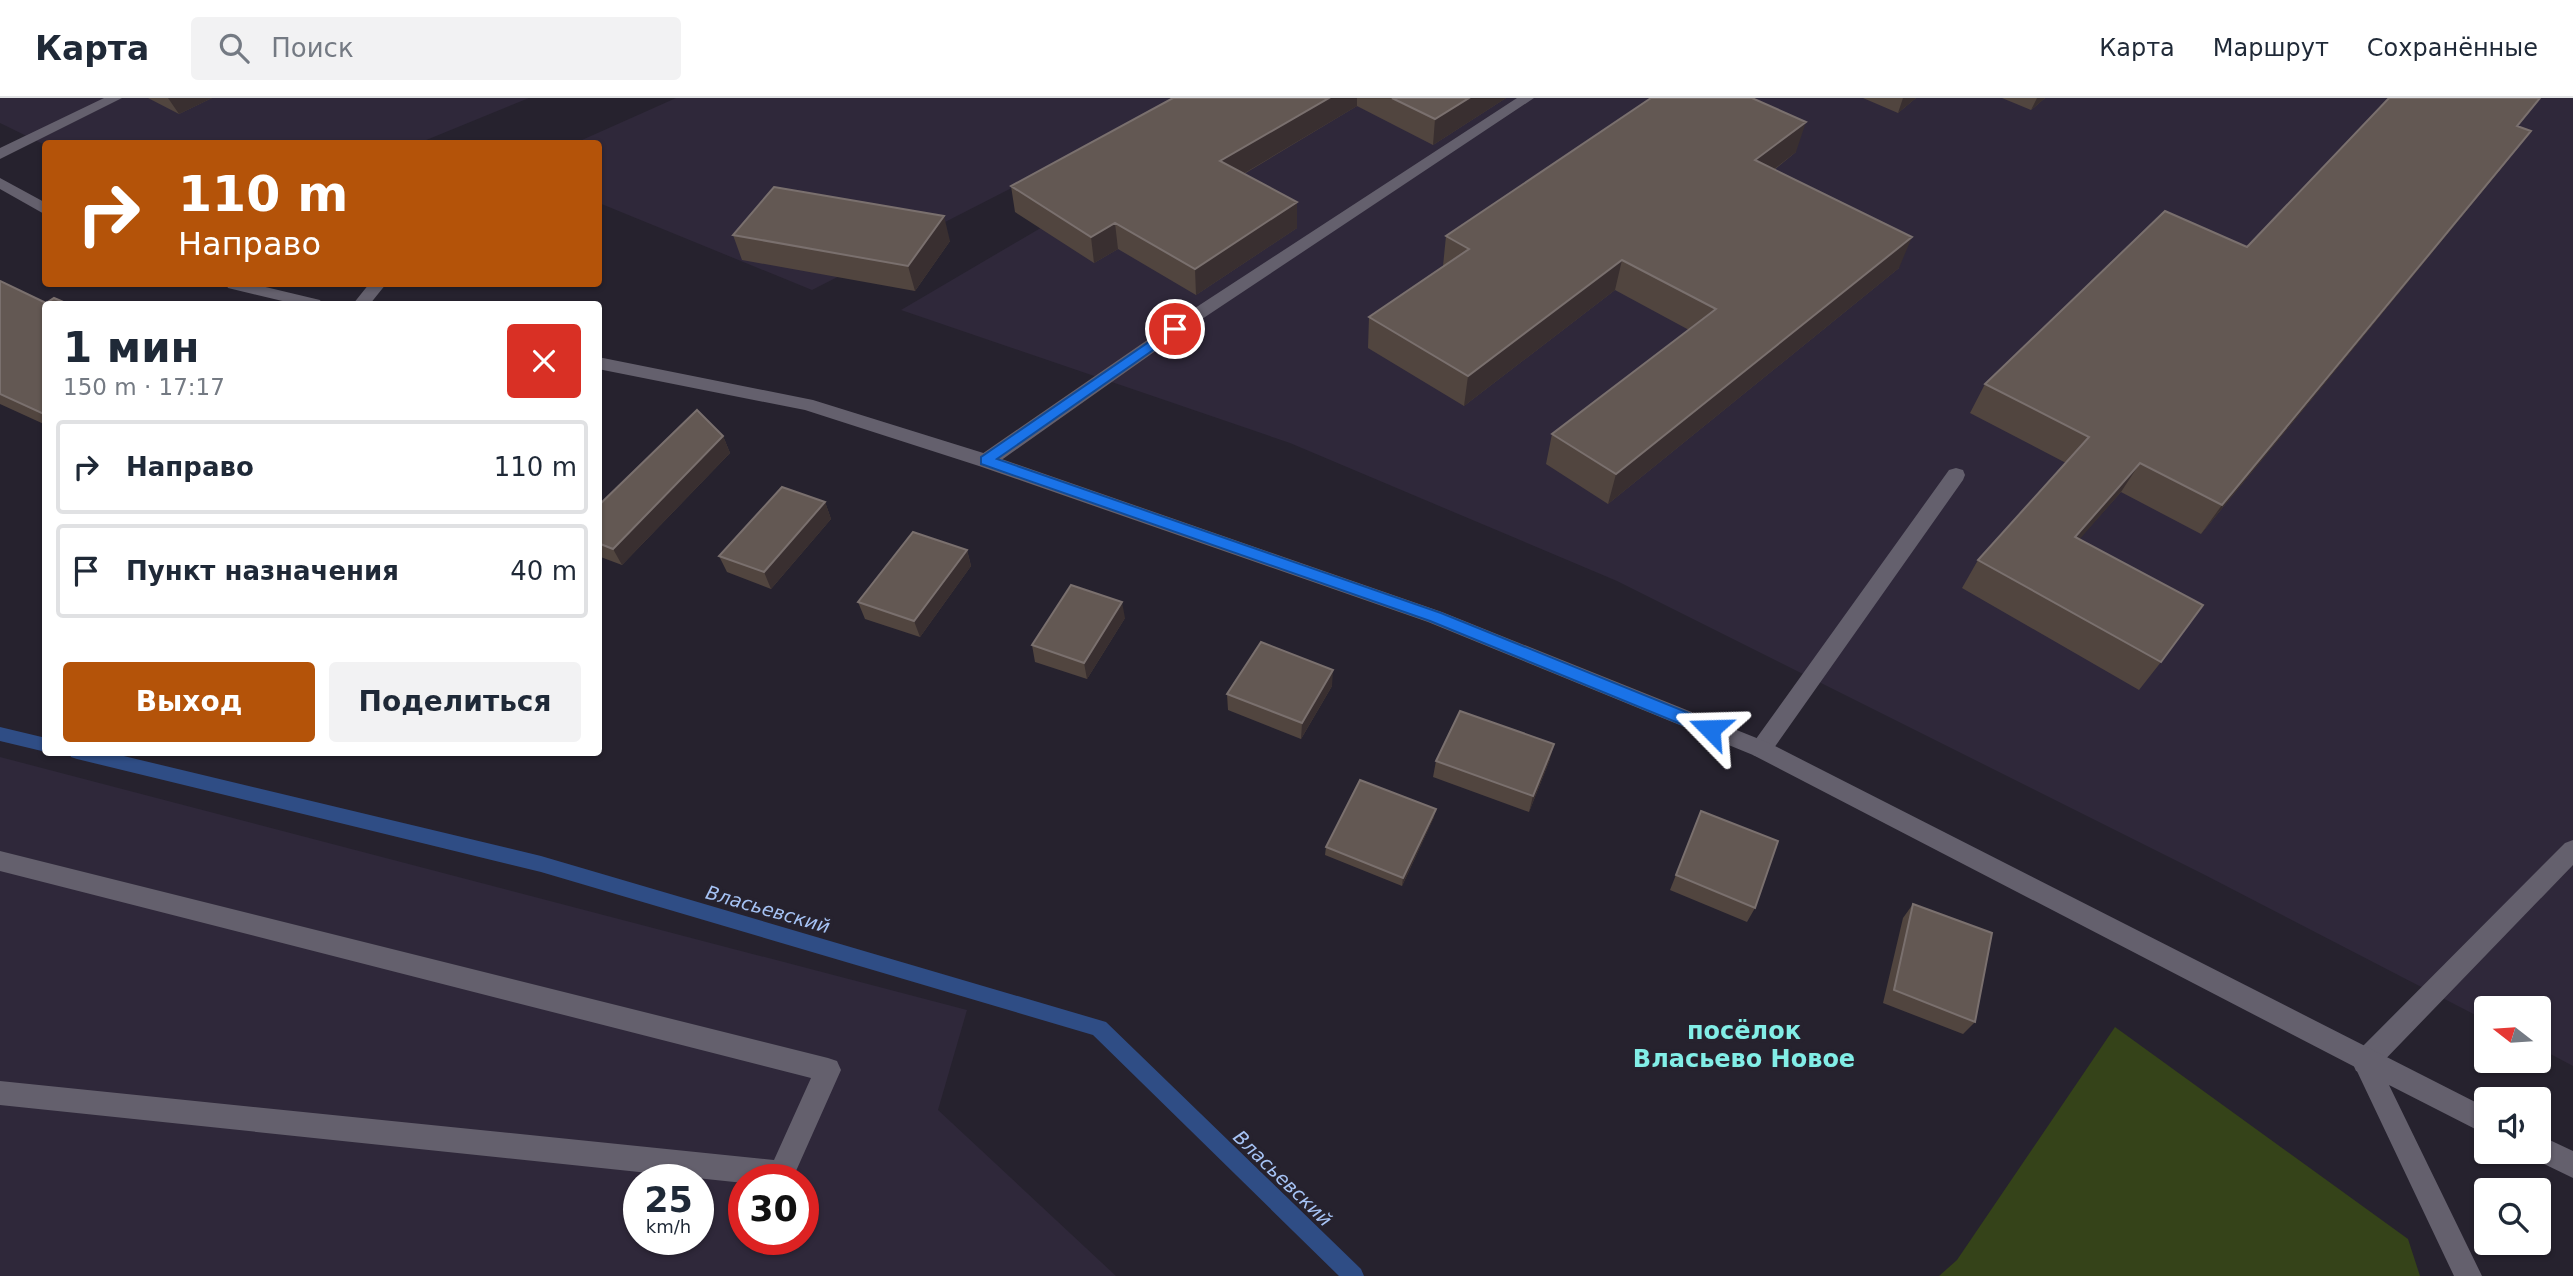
<!DOCTYPE html>
<html lang="ru">
<meta charset="utf-8">
<style>
:root{--surface:#fff;--page:#f2f2f3;--text:#1f2937;--muted:#747a83;--line:#e0e1e3;--accent:#b45309}
body{margin:0;font-family:"DejaVu Sans",sans-serif;background:var(--page);color:var(--text);height:100vh;display:flex;flex-direction:column;font-size:26px;white-space:nowrap}
*{box-sizing:border-box;margin:0}
p{font-size:23px;color:var(--muted)}
.icon{flex:none;width:38px;height:38px;fill:none;stroke:currentColor;stroke-width:2;stroke-linecap:round;stroke-linejoin:round}
.map{position:relative;flex:1;overflow:hidden}
.drawer{position:absolute;left:42px;top:203px;width:560px;height:455px;display:flex;flex-direction:column;background:var(--surface);border-radius:7px;box-shadow:0 2px 5px #0004}
.drawer>*{flex:none}
.banner{position:absolute;left:42px;top:42px;width:560px;height:147px;border-radius:7px;box-shadow:0 2px 5px #0004;background:#b45309;color:#fff;overflow:hidden}
.needle{width:46px;rotate:287deg}
.controls{position:absolute;left:2474px;top:898px;display:grid;gap:14px}
.controls a{display:grid;place-items:center;width:77px;height:77px;border-radius:7px;background:var(--surface);box-shadow:0 2px 5px #0004;font-size:35px}
.speed{position:absolute;left:623px;top:1066px;display:flex;gap:14px;font-size:35px;font-weight:700;text-align:center}
.speed>*{display:grid;place-content:center;width:91px;height:91px;border-radius:50%;background:var(--surface);box-shadow:0 2px 5px #0004;line-height:1}
.speed small{font-size:18px;font-weight:400}
.speed .limit{border:10px solid #d22;background:#fff;color:#111}
.pin{position:absolute;display:grid;place-items:center;width:60px;height:60px;color:#fff;margin:-30px;border:4px solid #fff;border-radius:50%;box-shadow:0 2px 7px #0007}
.me{position:absolute;width:77px;margin:-38px;rotate:292deg;stroke-linejoin:round;filter:drop-shadow(0 0 5px #0008)}
.turn{display:flex;align-items:center;gap:24px;height:147px;padding:0 21px;font-size:32px}
.turn .icon{width:91px;height:91px;stroke-width:2.5}
.turn b{display:block;font-size:49px;line-height:60px}
.round{display:grid;place-items:center;flex:none;width:74px;height:74px;border-radius:7px;background:var(--page)}
.head{display:flex;align-items:center;justify-content:space-between;height:119px;padding:0 21px}
h1{font-size:42px;font-weight:700;line-height:52px}
.cta{display:flex;gap:14px;margin-top:auto;padding:14px 21px}
.cta a{flex:1;height:80px;border-radius:7px;background:var(--accent);color:#fff;font-size:28px;font-weight:700;line-height:80px;text-align:center}
.cta a+a{background:var(--page);color:var(--text)}
ul{padding:0;list-style:none}
li{display:flex;align-items:center;gap:21px;height:94px;margin:0 14px 10px;padding:0 7px;border:4px solid var(--line);border-radius:7px}
li div{flex:1}
li b{display:block;font-size:26px}
li em{font-style:normal}
header{display:flex;align-items:center;gap:42px;box-sizing:border-box;height:98px;padding:0 35px;background:var(--surface);border-bottom:2px solid var(--line)}
header strong{font-size:33px}
nav{display:flex;gap:38px;margin-inline-start:auto;font-size:24px}
.search{width:490px;height:63px;background:var(--page);display:flex;align-items:center;gap:18px;box-sizing:border-box;padding:0 24px;border-radius:7px;color:var(--muted);font-size:26px}
.map>svg:first-child{display:block}
.built{fill:#2f283a;fill-rule:evenodd}
.green{fill:#354319}
.lines{fill:none;stroke-linecap:round;stroke-linejoin:round}
.stream{fill:#2f4d85;fill-rule:evenodd}
.lane{fill:#64606d;fill-rule:evenodd}
.street{fill:#64606d;fill-rule:evenodd}
.wall{fill:#51453f}
.shaded-wall{fill:#392f30}
.building{fill:#635853;stroke:#7a706e;stroke-width:2}
.route{fill:#1a73e8;stroke:#114b97;stroke-width:2}
.labels{text-anchor:middle;stroke-width:7;stroke-linejoin:round;paint-order:stroke}
.water-label{font-size:19px;font-style:italic;fill:#a6c3f5;stroke:#26222e}
.district-label{font-size:24px;font-weight:bold;fill:#82eee7;stroke:#26222e}
</style>
<header>
<strong>Карта</strong>
<div class="search"><svg class="icon" aria-label="search" viewBox="0 0 24 24"><circle cx="10" cy="10" r="6"/><path d="M15 15l6 6"/></svg>Поиск</div>
<nav><a>Карта</a><a>Маршрут</a><a>Сохранённые</a></nav>
</header>
<div class="map">
<svg width="2573" height="1178" viewBox="0 0 2573 1178">
<rect width="100%" height="100%" fill="#26222e"/>
<path class="built" d="M0,0H529L419,45L45,47L0,25Z
M676,0H1188L812,192L599,105L598,46H573Z
M1269,0H2573V968L2539,950V910H2487V923L2203,776L1617,483L1290,345L901,212L1209,31Z
M0,659L967,912L938,1012L1116,1178H0ZM639,1082H698V1141H639ZM744,1082H803V1141H744Z"/>
<path class="green" d="M2115,929L2408,1141L2420,1178H1939L1957,1162Z"/>
<g class="lines">
<path class="stream" d="M0,629L46,640V654L0,643Z
M69,654H107L541,758L1106,924L1361,1171L1364,1178H1339L1093,937L541,774L77,661L71,659Z"/>
<path class="lane" d="M104,0H122L0,61V50Z
M1517,0H1534L1181,235L993,368H979L977,363L979,358L1169,227Z
M369,186H386L370,206H353Z
M1956,370L1963,372L1965,377L1963,382L1769,657L1761,660L1753,657L1750,651L1753,645L1949,372Z
M2573,742V767L2374,973L2365,976L2356,973L2352,964L2356,955L2565,745Z
M0,753L828,960L837,963L841,972L792,1082H744V1085L0,1007V983L774,1062L811,980L0,773Z"/>
<path class="street" d="M0,80L46,105V117L0,91Z
M226,186H253L320,202L322,206H295L228,190Z
M598,259L813,302L993,358L1442,514L1769,645L2487,1010V1037L2389,987L2482,1178H2454L2355,969L1753,657L1428,524L979,368L805,312L598,271Z
M2539,1037L2573,1053V1080L2530,1059L2527,1054H2539Z"/>
</g>
<path class="wall" d="M148,0H212L179,16Z
M1173,0H1506L1433,47L1357,8L1244,76L1297,104V130L1196,197L1118,151L1094,165L1015,114L1011,88Z
M1863,0H1916L1898,15Z
M2002,0H2045L2031,12Z
M2519,28L2508,62L2201,436L2121,394L2079,441L2161,564L2139,592L1962,490L1978,462L2066,365L1970,315L1985,286L2247,149Z
M1796,54L1774,72L1899,170L1608,406L1546,366L1552,336L1689,232L1615,192L1464,308L1368,250L1369,219L1443,168L1446,138Z
M733,137L950,143L915,193L742,162Z
M0,183L46,206V327L0,306Z
M723,338L730,355L622,467L598,458V408Z
M825,404L831,421L771,491L727,474L719,458Z
M967,452L971,468L920,539L865,521L858,504Z
M1125,520L1087,581L1035,564L1032,547Z
M1332,588L1301,641L1228,612L1227,596Z
M1550,661L1529,714L1433,679L1436,663Z
M1701,713L1755,810L1747,824L1670,792Z
M1434,719L1402,788L1325,757L1326,749Z
M1913,806L1975,924L1963,936L1883,905L1903,820Z"/>
<path class="shaded-wall" d="M168,0H212L179,16Z
M1329,0H1357V8L1221,89L1220,63Z
M1469,0H1506L1433,47L1435,21Z
M1903,0H1916L1898,15Z
M2037,0H2045L2031,12Z
M1806,24L1796,54L1746,93L1755,62Z
M2531,33L2508,62L2201,436L2222,407Z
M1297,104V130L1196,197L1195,171Z
M944,118L950,143L915,193L908,168Z
M1115,125L1118,151L1094,165L1091,139Z
M1912,139L1899,170L1608,406L1616,376Z
M1622,162L1615,192L1464,308L1468,278Z
M723,338L730,355L622,467L613,451Z
M2140,365L2121,394L2057,467L2075,439Z
M825,404L831,421L771,491L764,474Z
M967,452L971,468L920,539L914,523Z
M1122,504L1125,520L1087,581L1084,565Z
M1333,572L1332,588L1301,641L1302,625Z
M1554,646L1550,661L1529,714L1533,698Z
M1436,711L1434,719L1402,788L1403,780Z"/>
<path class="building" d="M1173,0H1329L1220,63L1297,104L1195,171L1115,125L1091,139L1011,88Z
M1392,0H1469L1435,21Z
M1651,0H1752L1806,24L1755,62L1912,139L1616,376L1552,336L1716,211L1622,162L1468,278L1369,219L1469,151L1446,138Z
M2389,0H2540L2517,28L2531,33L2222,407L2140,365L2075,439L2203,507L2161,564L1978,462L2089,339L1985,286L2165,113L2247,149Z
M774,89L944,118L908,168L733,137Z
M0,183L46,205L54,200L68,206H46V317L0,296Z
M697,312L723,338L613,451L598,445V408Z
M782,389L825,404L764,474L719,458Z
M913,434L967,452L914,523L858,504Z
M1071,487L1122,504L1084,565L1032,547Z
M1261,544L1333,572L1302,625L1227,596Z
M1460,613L1554,646L1533,698L1436,663Z
M1360,682L1436,711L1403,780L1326,749Z
M1701,713L1778,743L1755,810L1676,777Z
M1913,806L1992,835L1975,924L1894,892Z"/>
<path class="route" d="M1175,226L1179,228V234L997,361L1441,515L1716,626L1719,631L1716,636H1705L1430,523L981,366V359Z"/>
<g class="labels">
<g class="water-label">
<text transform="translate(768 811) rotate(16)" y="7">Власьевский</text>
<text transform="translate(1283 1080) rotate(44)" y="7">Власьевский</text>
</g>
<g class="district-label">
<text x="1744" y="941">посёлок<tspan x="1744" dy="28">Власьево Новое</tspan></text>
</g>
</g>
</svg>
<div class="controls">
<a><svg class="needle" viewBox="-14 -14 28 28"><path d="M0-13l5 13h-10z" fill="#e53935"/><path d="M0 13l5-13h-10z" fill="#747a83"/></svg></a>
<a><svg class="icon" aria-label="sound" viewBox="0 0 24 24"><path d="M4 9h4l5-4v14l-5-4H4zM17 9q2 3 0 6"/></svg></a>
<a><svg class="icon" aria-label="search" viewBox="0 0 24 24"><circle cx="10" cy="10" r="6"/><path d="M15 15l6 6"/></svg></a>
</div>
<div class="speed"><div>25<small>km/h</small></div><div class="limit">30</div></div>
<div class="pin" style="left:1175px;top:231px;background:#d93025"><svg class="icon" aria-label="arrive" viewBox="0 0 24 24"><path d="M6 21V4h12l-3 4 3 4H6"/></svg></div>
<svg class="me" style="left:1710px;top:631px" viewBox="-20 -20 40 40"><path d="M0-17L14 15 0 8-14 15z" fill="#1a73e8" stroke="#fff" stroke-width="4"/></svg>
<div class="banner">
<div class="turn"><svg class="icon" aria-label="right" viewBox="0 0 24 24"><path d="M7 20v-9h11M14 6l5 5-5 5"/></svg><div><b>110 m</b>Направо</div></div>
</div>
<section class="drawer">
<div class="head"><div><h1>1 мин</h1><p>150 m · 17:17</p></div><a class="round" style="background:#d93025;color:#fff"><svg class="icon" aria-label="close" viewBox="0 0 24 24"><path d="M6 6l12 12M18 6L6 18"/></svg></a></div>
<ul>
<li><svg class="icon" aria-label="right" viewBox="0 0 24 24"><path d="M7 20v-9h11M14 6l5 5-5 5"/></svg><div><b>Направо</b></div><em>110 m</em></li>
<li><svg class="icon" aria-label="arrive" viewBox="0 0 24 24"><path d="M6 21V4h12l-3 4 3 4H6"/></svg><div><b>Пункт назначения</b></div><em>40 m</em></li>
</ul>
<div class="cta"><a>Выход</a><a>Поделиться</a></div>
</section>
</div>
